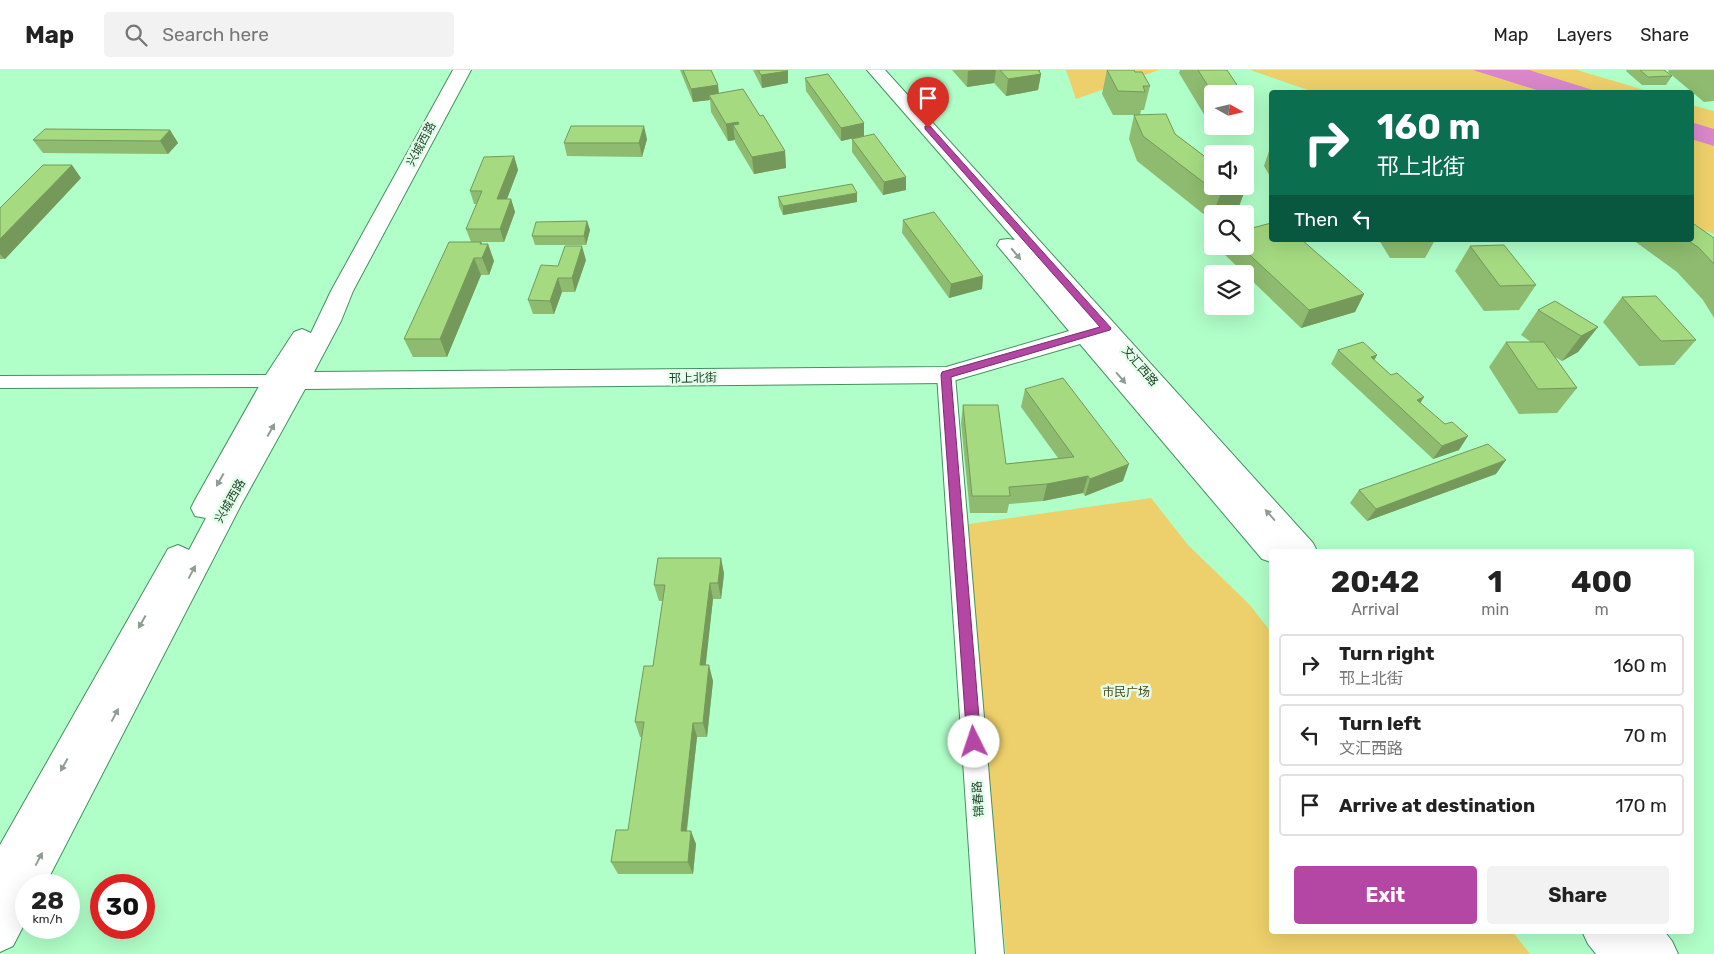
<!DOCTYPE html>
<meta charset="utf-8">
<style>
:root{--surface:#fff;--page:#f2f2f2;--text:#222;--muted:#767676;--line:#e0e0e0;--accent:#b446a4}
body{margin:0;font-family:Rubik,"Noto Sans SC",sans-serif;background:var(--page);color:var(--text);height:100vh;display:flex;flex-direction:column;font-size:19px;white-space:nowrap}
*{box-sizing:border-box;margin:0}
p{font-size:16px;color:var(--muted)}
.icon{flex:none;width:28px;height:28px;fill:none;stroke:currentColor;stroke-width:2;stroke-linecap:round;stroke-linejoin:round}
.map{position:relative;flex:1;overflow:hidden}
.sheet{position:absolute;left:1269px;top:479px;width:425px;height:385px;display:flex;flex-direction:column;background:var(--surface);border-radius:5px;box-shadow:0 5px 20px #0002}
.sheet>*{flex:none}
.hud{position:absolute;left:1269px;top:20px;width:425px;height:152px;border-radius:5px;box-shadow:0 5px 20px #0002;background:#0b6e4f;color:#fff;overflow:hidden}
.needle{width:32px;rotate:98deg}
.controls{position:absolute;left:1204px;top:15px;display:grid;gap:10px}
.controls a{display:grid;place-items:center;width:50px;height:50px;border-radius:5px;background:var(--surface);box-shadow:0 5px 20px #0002;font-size:25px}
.speed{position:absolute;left:15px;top:804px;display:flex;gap:10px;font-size:25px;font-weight:700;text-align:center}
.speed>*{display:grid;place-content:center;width:65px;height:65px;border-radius:50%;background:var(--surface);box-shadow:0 5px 20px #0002;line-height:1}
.speed small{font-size:12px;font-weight:400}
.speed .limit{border:8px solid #d22;background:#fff;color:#111}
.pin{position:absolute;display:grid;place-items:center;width:42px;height:42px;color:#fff;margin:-51px -21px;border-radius:50% 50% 50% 0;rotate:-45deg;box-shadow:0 0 5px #0007}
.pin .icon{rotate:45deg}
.me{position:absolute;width:55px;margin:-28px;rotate:356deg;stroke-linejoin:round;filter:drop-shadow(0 0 4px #0008)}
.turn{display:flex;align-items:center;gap:18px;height:105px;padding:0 25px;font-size:22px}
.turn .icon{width:65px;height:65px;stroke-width:2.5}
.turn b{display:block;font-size:35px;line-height:42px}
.then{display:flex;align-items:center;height:48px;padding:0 25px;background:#0003;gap:10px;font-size:19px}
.eta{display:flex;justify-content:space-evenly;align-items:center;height:85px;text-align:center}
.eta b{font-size:30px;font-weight:700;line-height:35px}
.cta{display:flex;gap:10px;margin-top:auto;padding:10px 25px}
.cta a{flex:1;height:58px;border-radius:5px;background:var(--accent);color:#fff;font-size:20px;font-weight:700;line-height:58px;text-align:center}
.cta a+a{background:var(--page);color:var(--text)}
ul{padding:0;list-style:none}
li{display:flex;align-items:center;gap:15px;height:62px;margin:0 10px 8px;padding:0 15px;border:2px solid var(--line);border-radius:5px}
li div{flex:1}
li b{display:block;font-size:19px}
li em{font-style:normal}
header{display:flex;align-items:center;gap:30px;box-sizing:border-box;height:70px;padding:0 25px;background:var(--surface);border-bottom:1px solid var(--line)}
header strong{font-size:24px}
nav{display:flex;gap:28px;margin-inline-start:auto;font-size:18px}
.search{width:350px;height:45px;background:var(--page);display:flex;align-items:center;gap:12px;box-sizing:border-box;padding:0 18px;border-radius:5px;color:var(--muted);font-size:19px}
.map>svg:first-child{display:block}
.green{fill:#edd06b}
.water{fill:#d987ca}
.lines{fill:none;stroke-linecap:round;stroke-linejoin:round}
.street-casing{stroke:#459060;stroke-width:2}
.secondary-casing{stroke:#459060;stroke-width:2}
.street{fill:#fff;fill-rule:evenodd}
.secondary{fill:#fff;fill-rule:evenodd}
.wall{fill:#8ebb6f}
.shaded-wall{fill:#74995a}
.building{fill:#a5da81;stroke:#74995a}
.oneway{fill:#8e9e93}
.route{fill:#b446a4;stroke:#752e6b}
.labels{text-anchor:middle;stroke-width:5;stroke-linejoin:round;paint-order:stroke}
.street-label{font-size:12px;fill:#1d3c27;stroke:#e1ffe9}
.park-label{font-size:12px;fill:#504418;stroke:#e1ffe9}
</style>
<header>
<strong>Map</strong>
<div class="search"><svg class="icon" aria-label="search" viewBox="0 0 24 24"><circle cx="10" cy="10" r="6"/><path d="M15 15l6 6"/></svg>Search here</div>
<nav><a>Map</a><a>Layers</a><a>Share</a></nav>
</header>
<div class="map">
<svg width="1714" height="884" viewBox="0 0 1714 884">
<rect width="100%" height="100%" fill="#b0fec8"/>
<path class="green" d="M1066,0H1159L1076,29Z
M1250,0H1577L1651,22H1314Z
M1691,35L1714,41V164L1691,156Z
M1151,428L1188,475L1249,534L1271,562V861H1512L1530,884H1006L962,455Z"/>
<path class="water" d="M1473,0H1529L1599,22H1543Z
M1691,52L1714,59V76L1691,69Z"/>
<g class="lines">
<defs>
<path id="street" d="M946,299L952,301L955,305L1004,884H976L937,305L940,301Z
M274,305L280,307L283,311L280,315L274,317L0,318V306Z"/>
<path id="secondary" d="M453,0H471L353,221L341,251L314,302L946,297L1069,261L997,175L1000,170L1008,169L1015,170L867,0H885L1313,473L1317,481H1271V492L1262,489L1080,274L946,313L305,319L241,435L45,815H26V851L13,876L0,882V775L168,479L178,475L189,480L206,448L195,446L191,438L195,430L262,311L294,262L302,259L311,263L331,221Z
M1582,861H1664L1672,871L1678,884H1596L1588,874Z"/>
</defs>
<use href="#street" class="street-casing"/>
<use href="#secondary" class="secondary-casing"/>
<use href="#street" class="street"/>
<use href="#secondary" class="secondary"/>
</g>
<path class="wall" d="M680,0H711L718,15L719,24L760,46L785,81L786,98L754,104L735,72V70L728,71L711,42L710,30L693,32Z
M753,0H787L788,13L762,18Z
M952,0H1040V2L1041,4L1038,20L1006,26L994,13L967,17Z
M1107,0L1135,2L1150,16L1144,40H1141L1140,45L1175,64L1246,117L1237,142L1231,144H1212V150H1211L1137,91L1129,69L1134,45H1113L1102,24Z
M1180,0H1227L1243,24H1212V56H1211L1179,3Z
M1627,0H1664L1672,6L1666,15H1642L1626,1Z
M1669,0H1714V31L1704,32L1668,2Z
M805,8L864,53V66L841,71L806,21Z
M1245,27L1248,31L1245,39Z
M170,60L178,73L168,84L43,83L33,70Z
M647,69L642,87L567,86L564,73Z
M852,69L906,120L883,125L852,82Z
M1271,75V108L1264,96Z
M514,86L518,100L507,129H511L515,142L504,172H481L482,174H488L494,191L489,205H481L447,287H413L404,269L471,172L466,159L477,134H474L470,121Z
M81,108L5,189H0V138Z
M778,127L857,132L783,145L779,136Z
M903,150L983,206L982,219L949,228L902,163Z
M587,151L590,160L586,175H535L532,166Z
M1714,168V248L1703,230L1677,202L1633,170H1691Z
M1379,170H1435L1425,188H1390Z
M1521,170H1557L1556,171L1523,172Z
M1224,176H1245L1364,224L1355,242L1301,258L1222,182Z
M1470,176L1536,215L1519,240L1484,241L1455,201Z
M586,190L575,222H562L554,244H533L528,230L558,196Z
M1622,227L1696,270L1674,295L1639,296L1603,252Z
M1538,240L1598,257L1578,282L1562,291L1555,287L1577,318L1557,343L1519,344L1489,297L1506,272H1531L1521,265Z
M1338,280L1377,285L1374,290L1421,333L1459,380L1433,389L1331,294Z
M1025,319L1123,411L1085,426L1083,423L1043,431L1009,434L1007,443H970L961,353L963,335L1006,394L1058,388L1021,337Z
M1496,404L1367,451L1350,433L1359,420Z
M721,488L724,504L721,529H713L705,595L713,611L707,667H697L687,761L696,774L693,804H618L611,792L628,760L642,667H640L635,652L653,596L663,531H659L654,515Z"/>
<path class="shaded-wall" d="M973,0H996L994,13L967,17L968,1Z
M1027,0H1040L1039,4H1041L1038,20L1006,26L1008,9Z
M788,1V13L762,18L761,5Z
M718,15L719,28L709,25L710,30L693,32L691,19Z
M738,52L739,64L733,55L735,70L728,71L726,54Z
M864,53V66L841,71V58Z
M644,56L647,69L642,87L639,73Z
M170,60L178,73L168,84L160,71Z
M785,81L786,98L754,104L752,87Z
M514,86L518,100L502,142L497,129Z
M72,95L81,108L5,189L0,184V169Z
M906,107V120L883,125L884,112Z
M1246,117L1237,142L1231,144H1213L1220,125Z
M857,123V132L783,145V136Z
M511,129L515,142L504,172L500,159Z
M587,151L590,160L586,175L584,166Z
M481,172L485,182L488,174L494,191L489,205L482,188L480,174Z
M582,176L586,190L575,222L572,208Z
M474,188L481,205L447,287L440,269Z
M983,206L982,219L949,228L951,214Z
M558,208L562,222L554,244L550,231Z
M1364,224L1355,242L1301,258L1309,240Z
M1598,257L1578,282L1562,291L1581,266Z
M1377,285L1370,298L1371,287Z
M1424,327L1416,340L1417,330Z
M1468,366L1459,380L1433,389L1442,376Z
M1506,390L1496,404L1367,451L1376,439Z
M1129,394L1123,411L1085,426L1090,409Z
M1088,406L1083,423L1043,431L1047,414Z
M721,488L724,504L721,529L718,513Z
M710,513L713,529L704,611L700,595Z
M709,595L713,611L707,667L703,653Z
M693,653L697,667L685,774L681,761Z
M691,761L696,774L693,804L688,792Z"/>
<path class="building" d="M683,0H711L718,15L691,19Z
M758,0H787L788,1L761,5Z
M1000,0H1038L1041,4L1008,9Z
M1107,0H1134L1135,2H1142L1150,16H1143L1145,22L1118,21Z
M1198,0H1227L1243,24H1213Z
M1640,0H1664L1672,6L1648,7Z
M828,4L864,53L841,58L805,8Z
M743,19L760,46L763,45L785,81L752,87L733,55L739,54L738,52L726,54L709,25Z
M1166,44L1175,64L1212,92V116H1245L1246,117L1220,125L1143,66L1134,45Z
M571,56H644L639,73H564Z
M45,59L170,60L160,71L33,70Z
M874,64L906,107L884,112L852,69Z
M514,86L497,129H511L500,159H466L482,121H470L484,87Z
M43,95H72L0,169V138Z
M852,114L857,123L783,136L778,127Z
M934,142L983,206L951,214L903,150Z
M587,151L584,166H532L536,152Z
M1691,152L1714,168V194L1698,177L1687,170H1691Z
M1271,153V170H1302L1364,224L1309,240L1240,176H1245V160Z
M449,172H481L480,174H488L482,188H474L440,269H404Z
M1504,175L1536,215L1500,216L1470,176Z
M565,176H582L572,208H558L550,231L528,230L541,195L558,196Z
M1656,226L1696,270L1661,271L1622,227Z
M1555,231L1598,257L1581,266L1538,240Z
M1363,272L1377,285L1371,287L1391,305L1397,303L1424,327L1417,330L1445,354L1452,352L1468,366L1442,376L1338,280Z
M1506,272H1544L1577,318L1538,319Z
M1063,308L1129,394L1090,409L1088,406L1047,414L1009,417L1010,426H972L963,335H998L1006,394L1074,387L1025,319Z
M1488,374L1506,390L1376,439L1359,420Z
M658,488H721L718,513H710L700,595H709L703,653H693L681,761H691L688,792H611L616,760H628L644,652H635L644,596H653L665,515H654Z"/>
<defs><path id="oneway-solid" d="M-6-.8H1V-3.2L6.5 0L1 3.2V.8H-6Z" transform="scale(1.25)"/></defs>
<g class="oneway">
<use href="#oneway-solid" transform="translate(1016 184) rotate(50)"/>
<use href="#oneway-solid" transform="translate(1121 308) rotate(49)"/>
<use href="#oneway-solid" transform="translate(271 360) rotate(-61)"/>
<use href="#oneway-solid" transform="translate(220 410) rotate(119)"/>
<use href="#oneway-solid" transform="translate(1270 445) rotate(-132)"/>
<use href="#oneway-solid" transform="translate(192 502) rotate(-62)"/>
<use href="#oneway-solid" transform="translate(142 552) rotate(119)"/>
<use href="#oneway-solid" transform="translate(115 645) rotate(-62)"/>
<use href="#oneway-solid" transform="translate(64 695) rotate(119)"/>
<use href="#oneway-solid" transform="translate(39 789) rotate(-62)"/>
</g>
<path class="route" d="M925,56H930L1111,258L1110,260L951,307L981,672L979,676L974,678L969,676L967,672L941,305L942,302L1100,257L925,59Z"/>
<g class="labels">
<g class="street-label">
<text transform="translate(421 74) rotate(-62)" y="4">兴城西路</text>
<text transform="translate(1140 296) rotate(49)" y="4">文汇西路</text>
<text transform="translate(693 308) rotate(-1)" y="4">邗上北街</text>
<text transform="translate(230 431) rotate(-60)" y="4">兴城西路</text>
<text transform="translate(978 729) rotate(-94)" y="4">锦春路</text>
</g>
<g class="park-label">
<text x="1126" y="626">市民广场</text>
</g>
</g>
</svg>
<div class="controls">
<a><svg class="needle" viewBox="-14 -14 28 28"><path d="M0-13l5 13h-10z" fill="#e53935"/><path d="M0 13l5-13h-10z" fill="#767676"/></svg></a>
<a><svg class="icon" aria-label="sound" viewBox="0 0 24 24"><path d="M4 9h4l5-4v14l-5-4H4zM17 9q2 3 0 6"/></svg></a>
<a><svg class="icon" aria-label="search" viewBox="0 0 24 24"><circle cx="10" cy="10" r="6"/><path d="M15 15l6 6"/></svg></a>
<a><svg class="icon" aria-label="layers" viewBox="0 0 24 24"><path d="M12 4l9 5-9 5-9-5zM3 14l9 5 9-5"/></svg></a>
</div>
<div class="speed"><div>28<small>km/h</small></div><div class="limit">30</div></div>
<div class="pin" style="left:928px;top:58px;background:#d93025"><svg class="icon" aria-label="arrive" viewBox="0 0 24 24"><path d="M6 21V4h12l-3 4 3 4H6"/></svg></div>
<svg class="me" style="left:974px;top:672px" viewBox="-20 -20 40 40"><circle r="19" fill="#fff"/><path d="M0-13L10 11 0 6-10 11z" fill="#b446a4"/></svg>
<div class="hud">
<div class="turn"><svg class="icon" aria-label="right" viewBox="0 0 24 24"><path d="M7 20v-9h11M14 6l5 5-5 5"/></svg><div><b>160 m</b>邗上北街</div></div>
<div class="then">Then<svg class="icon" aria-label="left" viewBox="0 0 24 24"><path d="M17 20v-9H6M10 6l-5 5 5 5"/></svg></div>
</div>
<section class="sheet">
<div class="eta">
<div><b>20:42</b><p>Arrival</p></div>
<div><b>1</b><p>min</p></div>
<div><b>400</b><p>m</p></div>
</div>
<ul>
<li><svg class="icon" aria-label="right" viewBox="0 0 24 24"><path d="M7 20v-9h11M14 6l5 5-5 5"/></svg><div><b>Turn right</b><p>邗上北街</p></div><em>160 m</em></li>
<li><svg class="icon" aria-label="left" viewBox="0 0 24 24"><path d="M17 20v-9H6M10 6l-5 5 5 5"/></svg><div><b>Turn left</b><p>文汇西路</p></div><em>70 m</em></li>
<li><svg class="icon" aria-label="arrive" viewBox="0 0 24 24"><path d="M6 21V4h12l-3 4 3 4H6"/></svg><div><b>Arrive at destination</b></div><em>170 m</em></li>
</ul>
<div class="cta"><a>Exit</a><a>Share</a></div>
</section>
</div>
